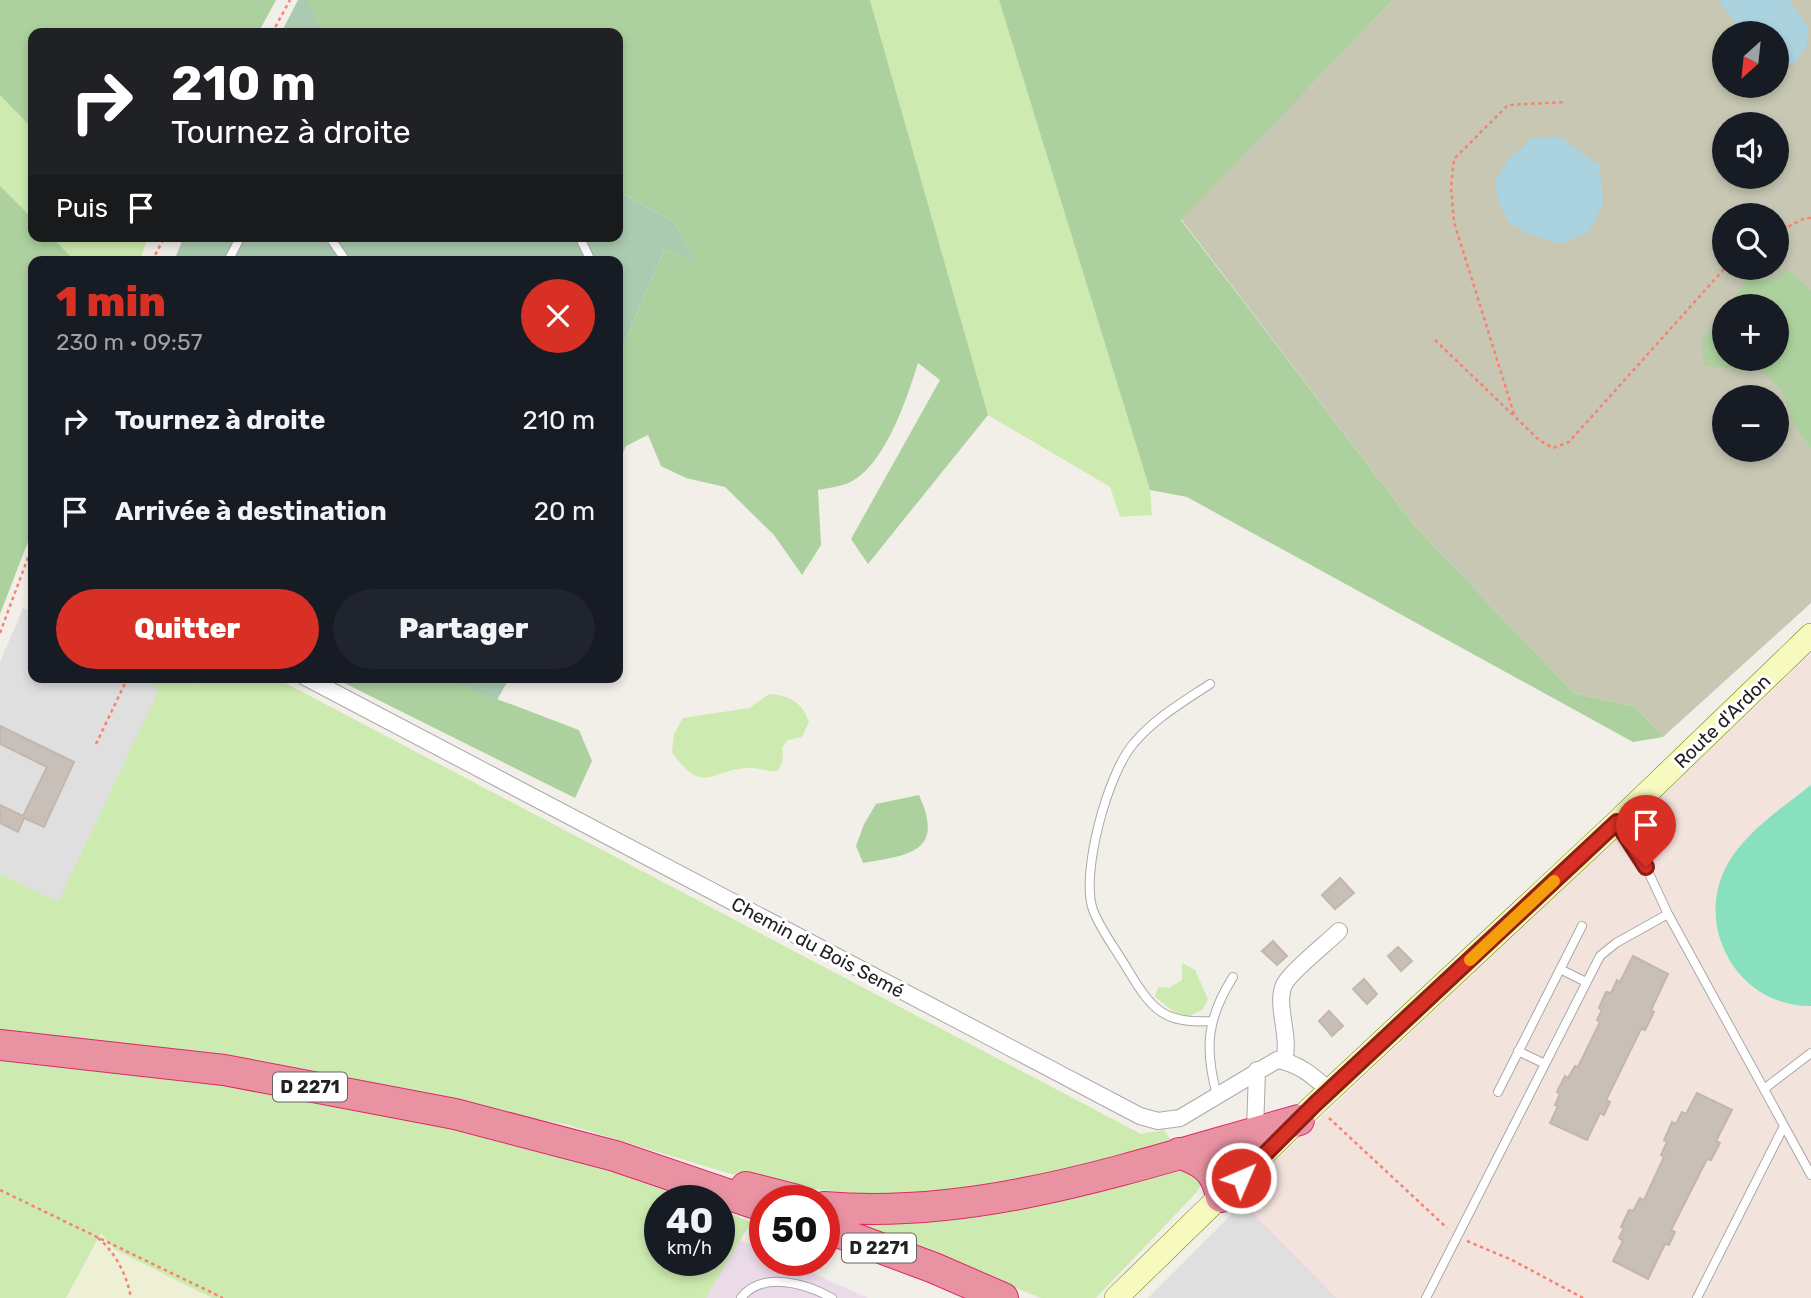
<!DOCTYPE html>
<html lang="fr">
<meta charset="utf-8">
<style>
:root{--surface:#171b24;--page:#20242c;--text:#f1f3f6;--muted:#9ea1a6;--accent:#d93025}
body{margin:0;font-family:Rubik,sans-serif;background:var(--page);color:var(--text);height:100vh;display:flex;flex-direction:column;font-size:26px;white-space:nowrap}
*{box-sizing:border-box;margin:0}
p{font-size:23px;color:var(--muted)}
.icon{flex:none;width:38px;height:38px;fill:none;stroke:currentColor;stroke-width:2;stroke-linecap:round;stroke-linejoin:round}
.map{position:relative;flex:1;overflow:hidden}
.sheet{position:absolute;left:28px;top:256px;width:595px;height:427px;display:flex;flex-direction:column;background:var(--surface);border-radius:14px;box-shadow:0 4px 10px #0003}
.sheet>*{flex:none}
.top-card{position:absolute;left:28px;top:28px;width:595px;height:214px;border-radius:14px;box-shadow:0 4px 10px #0003;background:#202124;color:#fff;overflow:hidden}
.needle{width:46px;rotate:207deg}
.fabs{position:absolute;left:1712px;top:21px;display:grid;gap:14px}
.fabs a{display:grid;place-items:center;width:77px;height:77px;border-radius:50%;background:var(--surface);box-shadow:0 4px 10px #0003;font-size:35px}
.speed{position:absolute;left:644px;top:1185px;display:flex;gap:14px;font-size:35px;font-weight:700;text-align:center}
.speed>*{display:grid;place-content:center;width:91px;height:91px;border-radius:50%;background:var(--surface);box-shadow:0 4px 10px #0003;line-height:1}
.speed small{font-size:18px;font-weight:400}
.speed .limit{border:10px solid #d22;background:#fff;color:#111}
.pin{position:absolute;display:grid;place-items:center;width:60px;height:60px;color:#fff;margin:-72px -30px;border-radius:50% 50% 50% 0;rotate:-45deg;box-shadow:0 0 7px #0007}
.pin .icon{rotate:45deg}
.me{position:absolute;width:77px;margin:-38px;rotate:45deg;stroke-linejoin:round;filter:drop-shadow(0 0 5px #0008)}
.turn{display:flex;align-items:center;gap:24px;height:147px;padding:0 28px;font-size:32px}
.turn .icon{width:91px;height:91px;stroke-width:2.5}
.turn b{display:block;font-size:49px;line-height:60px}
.then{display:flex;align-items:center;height:66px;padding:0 28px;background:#0003;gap:14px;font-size:26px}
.round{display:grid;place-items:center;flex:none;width:74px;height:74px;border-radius:37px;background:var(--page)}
.summary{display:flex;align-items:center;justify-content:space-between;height:119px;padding:0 28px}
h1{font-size:42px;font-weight:800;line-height:52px;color:var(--accent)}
.primary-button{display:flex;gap:14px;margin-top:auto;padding:14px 28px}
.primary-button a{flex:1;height:80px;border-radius:42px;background:var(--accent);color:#fff;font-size:28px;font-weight:800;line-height:80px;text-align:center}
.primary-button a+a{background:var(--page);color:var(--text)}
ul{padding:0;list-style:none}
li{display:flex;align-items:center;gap:21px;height:91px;padding:0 28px}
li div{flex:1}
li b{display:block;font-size:26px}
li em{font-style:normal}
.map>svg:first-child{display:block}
.residential{fill:#e0dfdf}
.industrial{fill:#ebdbe8}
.military{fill:#f3e3dd}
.construction{fill:#c7c7b4;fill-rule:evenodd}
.farmland{fill:#eef0d5}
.grass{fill:#cdebb0}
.forest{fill:#add19e}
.cemetery{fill:#aacbaf}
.pitch{fill:#88e0be}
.water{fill:#aad3df}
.building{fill:#c7bfb8;stroke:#c4b6ab;stroke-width:2}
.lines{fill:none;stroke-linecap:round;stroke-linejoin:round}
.lane-casing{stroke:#a9a9a9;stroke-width:10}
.street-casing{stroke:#a9a9a9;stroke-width:18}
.secondary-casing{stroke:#707d05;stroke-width:24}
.highway-casing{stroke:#dc2a67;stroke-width:32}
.path{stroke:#fa8072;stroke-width:2.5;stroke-dasharray:3.5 3.5;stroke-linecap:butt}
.lane{stroke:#fff;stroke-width:8}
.street{stroke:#fff;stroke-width:16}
.secondary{stroke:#f7fabf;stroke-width:23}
.highway{stroke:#e892a2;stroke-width:30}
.route-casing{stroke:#8d1f18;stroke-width:18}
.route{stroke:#d93025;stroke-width:12}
.slow{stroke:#f59e0b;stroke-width:12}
.labels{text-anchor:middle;stroke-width:6;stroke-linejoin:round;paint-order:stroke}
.shield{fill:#fff;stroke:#646464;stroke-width:2}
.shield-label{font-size:18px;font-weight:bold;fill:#222}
.street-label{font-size:19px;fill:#222;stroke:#fff}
</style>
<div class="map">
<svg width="1811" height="1298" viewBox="0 0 1811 1298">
<rect width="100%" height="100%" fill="#f2efe9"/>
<path class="residential" d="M23,608L33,612V677H148L159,692L58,903L0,874V662Z
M1243,1203L1337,1298H1148Z"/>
<path class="industrial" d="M740,1240L765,1251V1260H784L868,1298H706Z"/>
<path class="military" d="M1811,654V1298H1337L1237,1197Z"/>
<path class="construction" d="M1393,0H1811V603L1663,737L1636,707L1574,693L1414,525L1181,219ZM1724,33H1776V86H1724ZM1724,124H1776V177H1724ZM1724,215H1776V268H1724ZM1724,306H1776V359H1724ZM1724,397H1776V450H1724Z"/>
<path class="farmland" d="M101,1233L114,1249L212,1298H66L96,1245Z"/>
<path class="grass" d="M0,0H276L258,33H33V219L0,186Z
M870,0H999L1150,490L1152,515L1120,517L1110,487L988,415Z
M51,236H149L139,261H75Z
M148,677H202L195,688L204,677H274L1141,1134L1164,1130L1174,1144L978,1192L861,1195L754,1181L568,1125L174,1050L0,1035V874L58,902L158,692Z
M769,694C789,695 802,702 809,722L802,737L788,740L782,748L783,760L778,771C768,772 760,768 750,768C711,768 704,798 672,752L674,734L683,718L749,708Z
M1182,963L1195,970L1208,999L1203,1009L1188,1017L1178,1015L1155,997L1158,987L1169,988L1182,980Z
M0,1056C203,1078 408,1108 604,1167C636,1177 667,1189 699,1200H660V1260H719V1209L751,1222L706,1298H212L114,1249L101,1233L66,1298H0Z
M1182,1163L1204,1177L1197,1192L1096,1298H1041L831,1216Z"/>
<path class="forest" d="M0,0H276L258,33H33V129L0,95Z
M306,0H870L988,415L868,564L851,539L940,380L918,363C907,398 884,470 846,484C837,487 827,488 818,490L821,545L802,575L774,535L725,487L686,478L661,466L648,435L626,446L618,463V358L664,250L694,260L674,222L618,191V33H320Z
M999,0H1393L1181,220L1414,525L1574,693L1636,707L1663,737L1633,742L1187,497L1150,490Z
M0,186L33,219V236H51L75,261H33V529L0,614Z
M1787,269L1811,290V448L1794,424L1781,389L1762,372L1704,365L1702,341L1724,312V359H1776V306H1728L1748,279L1772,280Z
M332,677H439L579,730L592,761L575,798Z
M919,795C945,852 910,855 863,863L856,846L864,824L876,804Z"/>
<path class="cemetery" d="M298,0H307L322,33H281Z
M618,191L674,222L695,261L664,250L618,358V261H174L184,236H618Z
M439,677H510L497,700Z"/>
<path class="pitch" d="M1811,785V1006C1739,1007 1693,928 1727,865C1746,831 1781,809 1811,785Z"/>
<path class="water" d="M1718,0H1789L1809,28L1806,48L1795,63L1776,67V33H1744Z
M1533,138H1561L1600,166L1603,204L1589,231L1561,244C1519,231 1500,230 1495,180L1510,158Z"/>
<path class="building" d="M0,726L74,762L44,827L24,818L18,832L0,823V805L23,816L47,767L0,744Z
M1340,878L1354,893L1335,909L1322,895Z
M1273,941L1287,956L1277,965L1262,951Z
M1398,947L1412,961L1401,971L1388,956Z
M1633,956L1668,974L1651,1010L1654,1012L1645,1030L1641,1029L1606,1100L1610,1102L1604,1115L1600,1113L1587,1140L1550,1123L1558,1106L1555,1105L1560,1094L1557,1092L1565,1076L1568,1078L1575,1066L1578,1067L1600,1022L1597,1020L1602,1010L1599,1008L1606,992L1611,993L1617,980L1620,982Z
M1364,979L1377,994L1367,1004L1353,989Z
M1329,1011L1343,1026L1332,1036L1319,1021Z
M1697,1093L1732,1110L1716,1141L1720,1143L1711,1160L1707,1159L1671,1230L1675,1232L1669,1245L1665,1244L1648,1279L1613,1261L1623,1241L1619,1238L1624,1228L1621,1227L1629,1210L1633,1211L1640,1198L1644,1200L1664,1157L1661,1155L1667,1142L1664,1140L1672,1122L1676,1124L1682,1112L1686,1114Z"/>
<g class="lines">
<defs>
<path id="lane" d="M329,236L346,261
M579,236L591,261
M228,261L241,236
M1210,684C1183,702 1155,718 1134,743C1108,772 1080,874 1093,910C1101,931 1117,951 1128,970C1152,1010 1164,1024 1211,1021
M1619,825L1646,867L1668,914L1811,1175
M1560,969L1586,982
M1518,1051L1545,1064
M1764,1089L1811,1053
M1498,1092L1582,926
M1217,1095C1204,1048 1207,1018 1233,977
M741,1298C762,1270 807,1284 832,1298
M1426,1298L1600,956L1616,943L1668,914
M1697,1298L1784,1126"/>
<path id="street" d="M305,677L1140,1116L1158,1121L1180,1118L1277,1060C1299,1063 1314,1077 1330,1091
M1284,1061C1291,1037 1275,1005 1284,985C1289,973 1328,942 1339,931
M1255,1132L1257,1070"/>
<path id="secondary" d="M1116,1298L1315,1104L1617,822L1811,635"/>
<path id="highway" d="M0,1045L224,1070L455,1114L615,1156L765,1207
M1179,1153C1204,1162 1216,1170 1221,1197
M746,1187L797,1200
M824,1207C986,1221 1145,1162 1299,1120
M824,1227L934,1268L1003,1298"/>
</defs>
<use href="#lane" class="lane-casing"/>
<use href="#street" class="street-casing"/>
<use href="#secondary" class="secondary-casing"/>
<use href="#highway" class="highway-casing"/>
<path class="path" d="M272,33L290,0
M1776,233L1805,218H1811
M152,261L165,236
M1435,340L1539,440L1553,448L1569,442L1725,268
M1514,414L1454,222L1451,187L1454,159L1508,105L1566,102
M0,633L33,544
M96,744L128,677
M1329,1118L1447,1228
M0,1190L223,1298
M98,1238C115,1252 127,1275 131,1298
M1467,1241L1512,1260L1583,1298"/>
<use href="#lane" class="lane"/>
<use href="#street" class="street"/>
<use href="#secondary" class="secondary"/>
<use href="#highway" class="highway"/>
</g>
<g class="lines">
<defs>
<path id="route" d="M1241,1178L1315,1104L1617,822L1646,867"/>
</defs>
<use href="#route" class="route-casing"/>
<use href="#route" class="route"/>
<path class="slow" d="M1470,960L1554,881"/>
</g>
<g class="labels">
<g class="shield">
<rect x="273" y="1072.5" width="74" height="29" rx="5"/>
<rect x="842" y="1233.5" width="74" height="29" rx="5"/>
</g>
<g class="shield-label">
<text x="310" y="1093">D 2271</text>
<text x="879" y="1254">D 2271</text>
</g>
<g class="street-label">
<text transform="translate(1722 721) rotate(-44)" y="7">Route d'Ardon</text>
<text transform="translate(818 947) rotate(28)" y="7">Chemin du Bois Semé</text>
</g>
</g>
</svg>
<div class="fabs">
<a><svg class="needle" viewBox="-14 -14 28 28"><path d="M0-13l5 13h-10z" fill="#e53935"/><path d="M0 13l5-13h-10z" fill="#9ea1a6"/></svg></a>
<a><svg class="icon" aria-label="sound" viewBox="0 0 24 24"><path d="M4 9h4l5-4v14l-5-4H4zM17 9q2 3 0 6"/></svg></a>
<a><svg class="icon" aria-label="search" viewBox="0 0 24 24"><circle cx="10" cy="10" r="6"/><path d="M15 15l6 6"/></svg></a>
<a>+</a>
<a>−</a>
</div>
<div class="speed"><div>40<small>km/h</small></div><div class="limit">50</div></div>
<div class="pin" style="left:1646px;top:867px;background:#d93025"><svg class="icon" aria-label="arrive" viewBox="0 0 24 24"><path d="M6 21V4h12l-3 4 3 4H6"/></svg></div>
<svg class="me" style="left:1241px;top:1178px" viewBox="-20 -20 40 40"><circle r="17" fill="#d93025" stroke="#fff" stroke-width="3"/><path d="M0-11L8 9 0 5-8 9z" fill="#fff"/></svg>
<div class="top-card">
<div class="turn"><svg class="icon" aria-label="right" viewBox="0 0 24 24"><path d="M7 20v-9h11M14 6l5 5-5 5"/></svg><div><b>210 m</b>Tournez à droite</div></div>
<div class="then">Puis<svg class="icon" aria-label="arrive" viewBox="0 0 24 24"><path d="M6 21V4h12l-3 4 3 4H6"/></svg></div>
</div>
<section class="sheet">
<div class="summary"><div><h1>1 min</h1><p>230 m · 09:57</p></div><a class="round" style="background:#d93025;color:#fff"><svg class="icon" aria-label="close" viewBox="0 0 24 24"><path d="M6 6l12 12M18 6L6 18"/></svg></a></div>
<ul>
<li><svg class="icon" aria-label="right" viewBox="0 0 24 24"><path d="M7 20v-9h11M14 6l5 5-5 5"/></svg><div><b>Tournez à droite</b></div><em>210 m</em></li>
<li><svg class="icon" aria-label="arrive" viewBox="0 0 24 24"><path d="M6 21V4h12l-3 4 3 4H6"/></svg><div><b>Arrivée à destination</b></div><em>20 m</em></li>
</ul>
<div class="primary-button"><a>Quitter</a><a>Partager</a></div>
</section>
</div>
